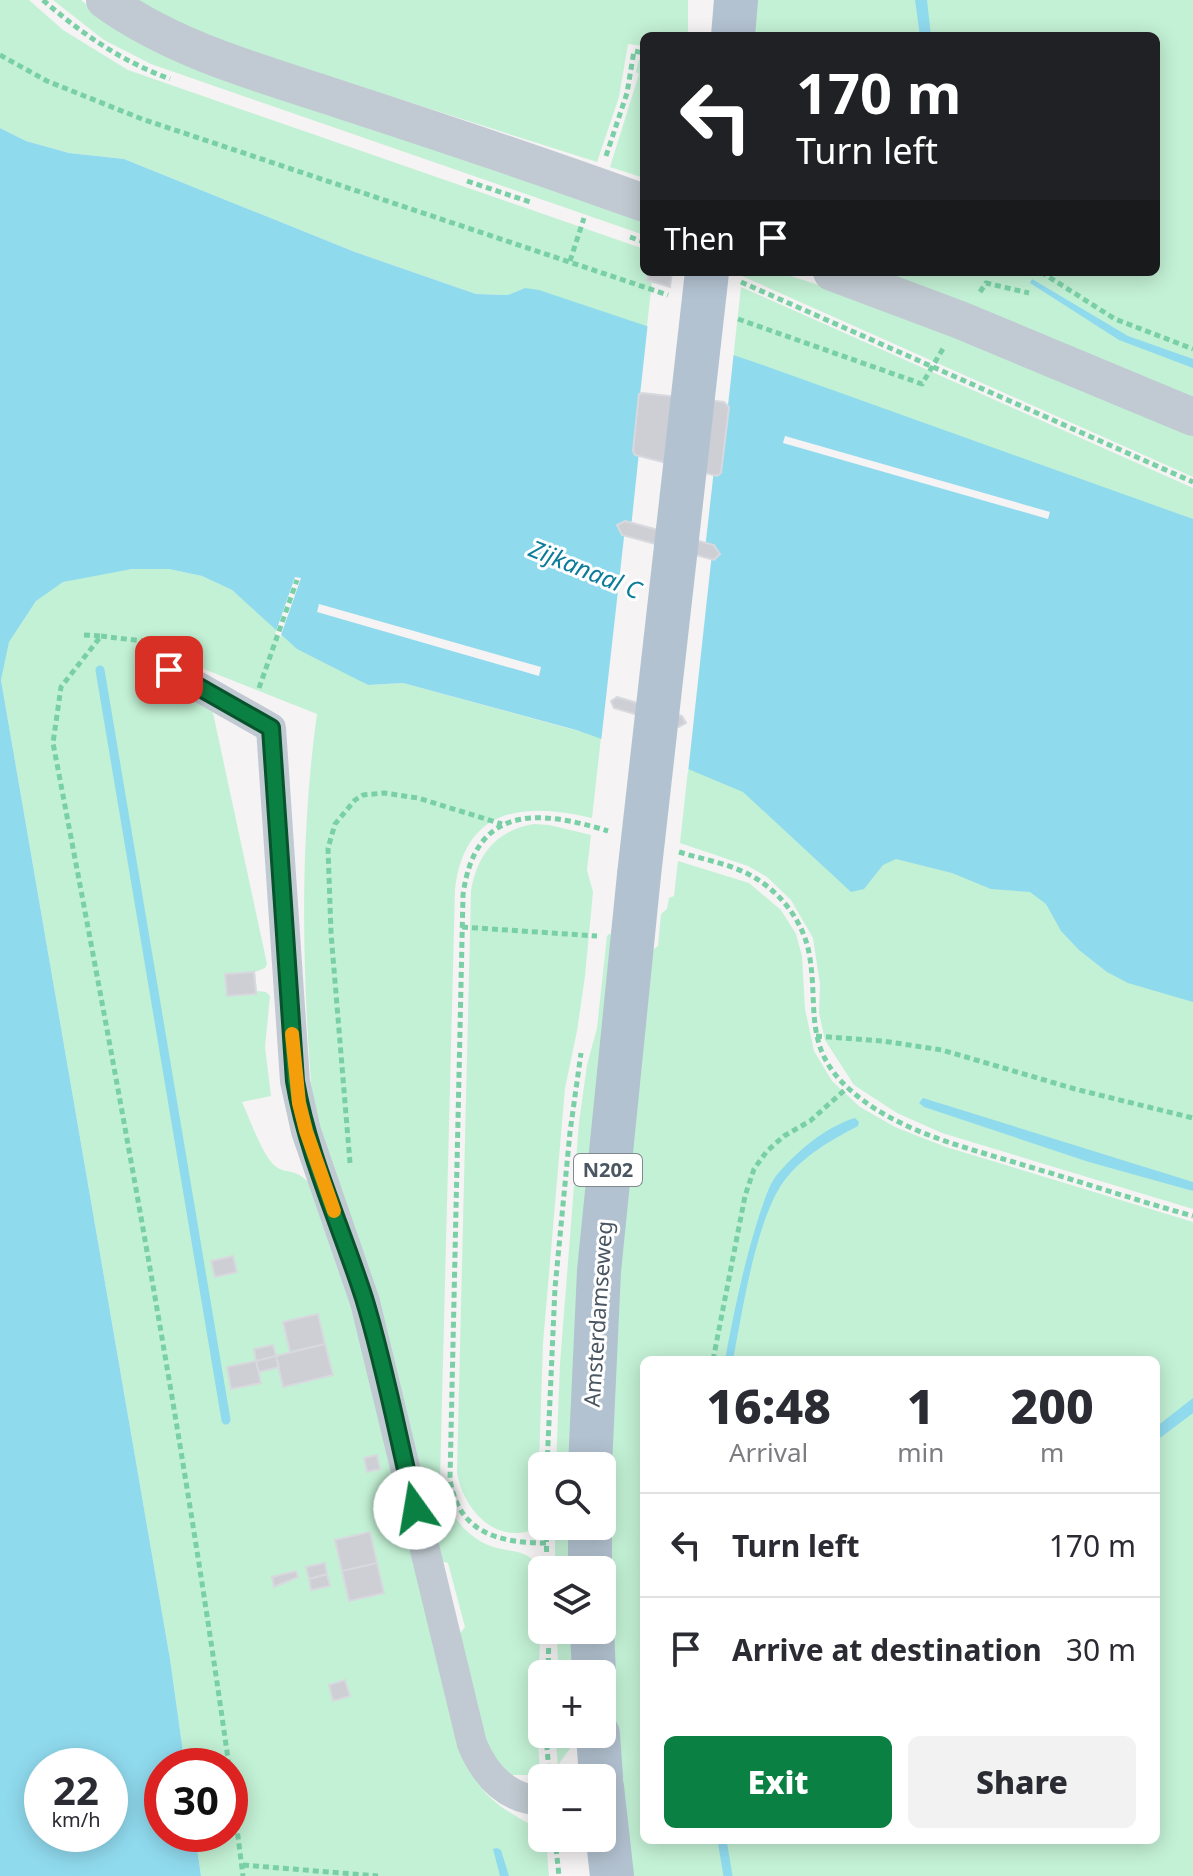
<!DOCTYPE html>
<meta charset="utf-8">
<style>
:root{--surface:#fff;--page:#f2f2f3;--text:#2b2b33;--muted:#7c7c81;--line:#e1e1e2;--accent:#0b8043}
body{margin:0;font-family:"Noto Sans",sans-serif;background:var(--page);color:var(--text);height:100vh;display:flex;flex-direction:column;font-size:30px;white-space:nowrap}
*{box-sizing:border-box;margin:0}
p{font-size:26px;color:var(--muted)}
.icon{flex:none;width:44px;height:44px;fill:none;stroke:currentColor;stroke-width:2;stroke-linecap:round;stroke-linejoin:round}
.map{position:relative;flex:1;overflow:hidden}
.details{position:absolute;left:640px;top:1356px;width:520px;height:488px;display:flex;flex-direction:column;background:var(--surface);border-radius:12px;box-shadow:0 4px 20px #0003}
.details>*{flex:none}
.top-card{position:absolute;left:640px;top:32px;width:520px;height:244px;border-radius:12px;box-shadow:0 4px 20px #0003;background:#202124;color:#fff;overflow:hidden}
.controls{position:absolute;left:528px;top:1452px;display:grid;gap:16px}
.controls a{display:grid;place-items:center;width:88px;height:88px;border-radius:12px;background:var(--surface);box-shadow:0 4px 20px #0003;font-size:40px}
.speed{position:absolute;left:24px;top:1748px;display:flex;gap:16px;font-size:40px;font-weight:700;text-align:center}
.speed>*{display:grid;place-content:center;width:104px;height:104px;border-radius:50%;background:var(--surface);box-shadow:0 4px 20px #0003;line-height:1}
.speed small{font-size:20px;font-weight:400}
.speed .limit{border:12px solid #d22;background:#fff;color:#111}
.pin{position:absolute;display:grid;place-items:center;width:68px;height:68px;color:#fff;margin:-34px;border-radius:16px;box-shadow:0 4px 12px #0006}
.me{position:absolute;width:88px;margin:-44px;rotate:347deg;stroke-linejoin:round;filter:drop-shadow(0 0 6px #0008)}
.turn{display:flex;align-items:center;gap:28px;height:168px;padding:0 24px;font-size:36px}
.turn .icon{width:104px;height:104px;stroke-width:2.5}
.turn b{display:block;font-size:56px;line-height:68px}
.then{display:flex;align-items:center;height:76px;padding:0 24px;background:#0003;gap:16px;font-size:30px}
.eta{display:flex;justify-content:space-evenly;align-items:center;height:136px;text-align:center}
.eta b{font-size:48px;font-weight:800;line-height:56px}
.primary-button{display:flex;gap:16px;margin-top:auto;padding:16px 24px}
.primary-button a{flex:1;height:92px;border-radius:12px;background:var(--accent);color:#fff;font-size:32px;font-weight:800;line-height:92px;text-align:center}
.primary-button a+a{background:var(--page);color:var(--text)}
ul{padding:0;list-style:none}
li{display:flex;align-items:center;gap:24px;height:104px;padding:0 24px;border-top:2px solid var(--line)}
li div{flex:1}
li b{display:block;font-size:30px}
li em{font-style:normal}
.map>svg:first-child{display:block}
.green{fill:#c3f1d5;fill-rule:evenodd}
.water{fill:#90daee;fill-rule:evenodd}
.pier{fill:#f5f3f3}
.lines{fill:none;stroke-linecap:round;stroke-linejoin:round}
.stream{stroke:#90daee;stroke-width:9}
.building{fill:#cdcfd5;stroke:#d7d9de;stroke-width:2}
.path{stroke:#7ad0a6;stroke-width:5;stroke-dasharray:6 4;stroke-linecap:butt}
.minor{stroke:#c1cad2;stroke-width:30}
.tertiary{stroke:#c1cad2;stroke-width:38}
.primary{stroke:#b3c2d1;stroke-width:44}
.primary-bridge{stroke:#b3c2d1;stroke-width:44}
.route-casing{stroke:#07532c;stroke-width:20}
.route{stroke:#0b8043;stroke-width:14}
.slow{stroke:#f59e0b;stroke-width:14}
.labels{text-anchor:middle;stroke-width:6;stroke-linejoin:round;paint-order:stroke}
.shield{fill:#fff;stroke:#808990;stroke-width:2}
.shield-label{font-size:20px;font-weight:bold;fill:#4a5661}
.street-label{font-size:22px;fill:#4a5661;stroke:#fff}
.water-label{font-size:24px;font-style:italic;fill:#0c7c9b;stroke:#fff}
</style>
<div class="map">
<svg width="1193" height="1876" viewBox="0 0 1193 1876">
<rect width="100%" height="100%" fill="#f5f3f3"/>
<path class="green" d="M0,0H29L63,30L128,70L644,249V272H653L592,818C524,802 465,807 455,889L440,1479C445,1509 465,1540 497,1548C512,1552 525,1550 536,1563L540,1639L537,1727L540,1772L537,1775H510L488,1757L456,1639L465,1627L448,1563L437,1560L313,1105C302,976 299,843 317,714L161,652L150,679L208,707L213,713L267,964L265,968L255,972L257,991L266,992L270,996L265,1047L271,1096L242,1102C250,1119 262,1155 275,1166C287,1175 294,1167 309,1183L358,1315L464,1761C486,1802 503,1809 542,1831V1838H546L549,1876H201L195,1834H230V1766H185L170,1659L1,680L8,642L36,601L46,592L63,582L95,574L132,569H169L202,576L232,590L257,612L367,685L403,683L593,735L525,288L508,295L476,294L355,252L124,159L69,153L26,141L0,128Z
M53,0H81L96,12L366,126L644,222V235L151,64L104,40Z
M133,0H688V36H644V46L628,44L619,97L597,162L233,46L195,31Z
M753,0H1193V399L878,272H1156V36H751Z
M639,59L644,60V178L610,167L639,74L636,72Z
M743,272H778L850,295L1193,434V477L742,276Z
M741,287L1193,488V1209L942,1133L897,1113L854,1085L825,1040L819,1013L820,984L813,938L791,900L767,877L748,866L680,843Z
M534,824L549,825L591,835L587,870L593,892L585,976L577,1031L565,1088L543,1343L537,1522L529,1531C491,1542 463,1506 457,1473L471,891C477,855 496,830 534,824Z
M678,861L749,883L781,910L796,934L802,956L805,1009L814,1051L832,1081L860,1107L895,1127L946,1147L1193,1222V1876H629C612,1716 600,1553 610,1392C619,1245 637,1098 650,952L658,946L661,914L667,909L669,898L674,896ZM644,1360H1156V1840H644Z
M609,934H613L573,1466H556L560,1364L579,1122L587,1065L597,1028L607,936Z
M555,1526H572L573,1570H555Z
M557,1630H575L577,1674H558Z
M555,1734H576L571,1747L558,1765Z"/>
<path class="water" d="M915,0H927L931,36H920Z
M0,128L26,141L69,153L124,159L355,252L476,294L508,295L525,288L539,290L754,362L1193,519V1002L1128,983L1107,972L1079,950L1061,931L1046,904L1030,892L991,889L952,873L896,859L883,865L864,889L851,892L743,792L688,769L576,730L403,683L368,685L297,649L232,590L202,576L169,569H132L63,582L36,601L9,642L1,680L170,1659L185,1766H162V1834H195L201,1876H0ZM42,1766H110V1834H42Z
M1032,279L1128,336L1193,359V368L1119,340L1030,283Z
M923,1098L1193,1182V1191L1089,1162L924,1107L919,1103Z
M855,1118L859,1122L858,1126C831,1140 803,1156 784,1181C756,1219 742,1313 733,1360H725C734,1311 744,1263 759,1216C764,1202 768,1187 776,1176C796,1152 825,1127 855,1118Z
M1193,1398V1413L1156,1441V1427Z
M497,1848L501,1850L509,1876H500L493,1849Z"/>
<path class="pier" d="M648,322L734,351L722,460L715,461L705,549L712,553L688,773L601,742L625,528H631L639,452L634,450Z
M785,436L1050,512L1048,519L783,443Z
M295,577L301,578L280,638L275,634Z
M319,604L541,667L539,676L317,612Z"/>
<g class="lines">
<path class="stream" d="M100,670L226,1420
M722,1840L728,1876"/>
</g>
<path class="building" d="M649,272H672L670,287L647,280Z
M642,393L724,402L729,407L721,473L717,476L635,455L633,451L639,394Z
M625,521L714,545L720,554L714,560L622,535L617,525Z
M143,659L154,664L150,675L138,670Z
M617,697L682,716L686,723L679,727L614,708L611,701Z
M254,972L256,994L227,996L225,974Z
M233,1256L237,1272L215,1277L211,1261Z
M318,1314L325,1344L290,1352L283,1322Z
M325,1344L333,1375L283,1387L276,1356Z
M273,1345L276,1356L256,1361L254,1349Z
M276,1356L279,1367L259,1372L256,1361Z
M256,1361L261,1383L231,1389L227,1367Z
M377,1455L380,1469L367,1472L364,1458Z
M370,1532L377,1563L342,1571L335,1540Z
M325,1563L327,1574L309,1579L306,1567Z
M377,1563L384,1593L349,1601L342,1571Z
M296,1571L298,1577L274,1587L272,1577Z
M327,1574L330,1586L311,1590L309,1579Z
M345,1680L350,1696L333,1701L329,1685Z"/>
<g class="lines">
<path class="path" d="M43,0C82,34 121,61 170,79
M0,55L47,81L142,119L668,295
M606,156L627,93L634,51L644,53
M467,181L530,202
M630,237L644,242
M570,261L584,218
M1041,272L1115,319L1193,349
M741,282L1193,482
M980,292L986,283L1029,293
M738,319L922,384L944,347
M84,635L101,636L61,687L53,743C118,1083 181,1423 229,1766
M101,636L159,643
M259,688L297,580
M679,852C701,859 727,863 748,874C778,889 803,920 809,953C819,1005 802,1046 848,1088C897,1133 969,1148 1030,1167C1085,1183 1138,1201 1193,1216
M462,927L597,936
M816,1036L883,1041L942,1050L1075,1089L1193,1118
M350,1163L331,933L328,848L335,824L355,800L363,795L384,793L418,798L502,824
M713,1360L745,1196L754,1169L767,1151L784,1136L810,1121L847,1088
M547,1466L555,1288L570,1132L581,1053
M546,1526L547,1570
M546,1543C499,1543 458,1533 450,1479L463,895C475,805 537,809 608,831
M548,1674L549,1630
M546,1734L549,1773
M230,1774L243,1876
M555,1838L559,1876
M243,1865L378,1876"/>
<path class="minor" d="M169,670L271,728L295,1081L306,1131L365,1302L472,1744C485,1775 506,1799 542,1801"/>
<path class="tertiary" d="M105,0C176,52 268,75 351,103C449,135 547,168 644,203
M832,272L960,320L1193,417"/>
<path class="primary" d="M733,36L736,0
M590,1466L599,1271L639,875
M590,1526V1570
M592,1630L594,1674
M598,1734L601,1778
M602,1787L612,1876"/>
<path class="primary-bridge" d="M639,875L707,272"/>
</g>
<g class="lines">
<defs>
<path id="route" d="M169,670L271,728L295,1081C308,1156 341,1226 364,1298C385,1366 398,1438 415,1508"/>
</defs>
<use href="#route" class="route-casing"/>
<use href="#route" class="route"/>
<path class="slow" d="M292,1034L299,1103L306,1131L334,1211"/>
</g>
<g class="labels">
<rect class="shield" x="574" y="1154" width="68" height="32" rx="6"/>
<g class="shield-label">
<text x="608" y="1177">N202</text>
</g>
<g class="street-label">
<text transform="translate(598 1314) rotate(-86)" y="8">Amsterdamseweg</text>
</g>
<g class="water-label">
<text transform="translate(585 570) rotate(22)" y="8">Zijkanaal C</text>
</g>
</g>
</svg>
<div class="controls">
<a><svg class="icon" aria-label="search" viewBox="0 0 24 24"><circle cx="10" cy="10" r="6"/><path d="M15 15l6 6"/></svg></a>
<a><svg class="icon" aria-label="layers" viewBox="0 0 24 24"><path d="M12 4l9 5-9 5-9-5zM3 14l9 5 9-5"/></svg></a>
<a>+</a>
<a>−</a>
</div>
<div class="speed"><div>22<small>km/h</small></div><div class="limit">30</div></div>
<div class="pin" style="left:169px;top:670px;background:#d93025"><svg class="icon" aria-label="arrive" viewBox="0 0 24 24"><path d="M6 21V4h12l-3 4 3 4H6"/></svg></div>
<svg class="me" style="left:415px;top:1508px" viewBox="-20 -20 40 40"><circle r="19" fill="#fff"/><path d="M0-13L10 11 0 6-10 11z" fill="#0b8043"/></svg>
<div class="top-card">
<div class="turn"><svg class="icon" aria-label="left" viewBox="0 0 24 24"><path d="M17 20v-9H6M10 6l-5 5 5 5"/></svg><div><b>170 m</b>Turn left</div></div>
<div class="then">Then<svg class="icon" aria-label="arrive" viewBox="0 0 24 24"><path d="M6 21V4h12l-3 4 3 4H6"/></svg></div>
</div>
<section class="details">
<div class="eta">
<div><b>16:48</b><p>Arrival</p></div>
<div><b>1</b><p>min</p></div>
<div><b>200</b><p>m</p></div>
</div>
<ul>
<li><svg class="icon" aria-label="left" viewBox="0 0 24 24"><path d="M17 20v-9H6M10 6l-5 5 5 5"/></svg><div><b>Turn left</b></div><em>170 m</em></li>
<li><svg class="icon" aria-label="arrive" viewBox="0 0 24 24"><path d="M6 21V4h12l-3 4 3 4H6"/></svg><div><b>Arrive at destination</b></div><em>30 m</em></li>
</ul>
<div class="primary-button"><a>Exit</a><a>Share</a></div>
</section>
</div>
